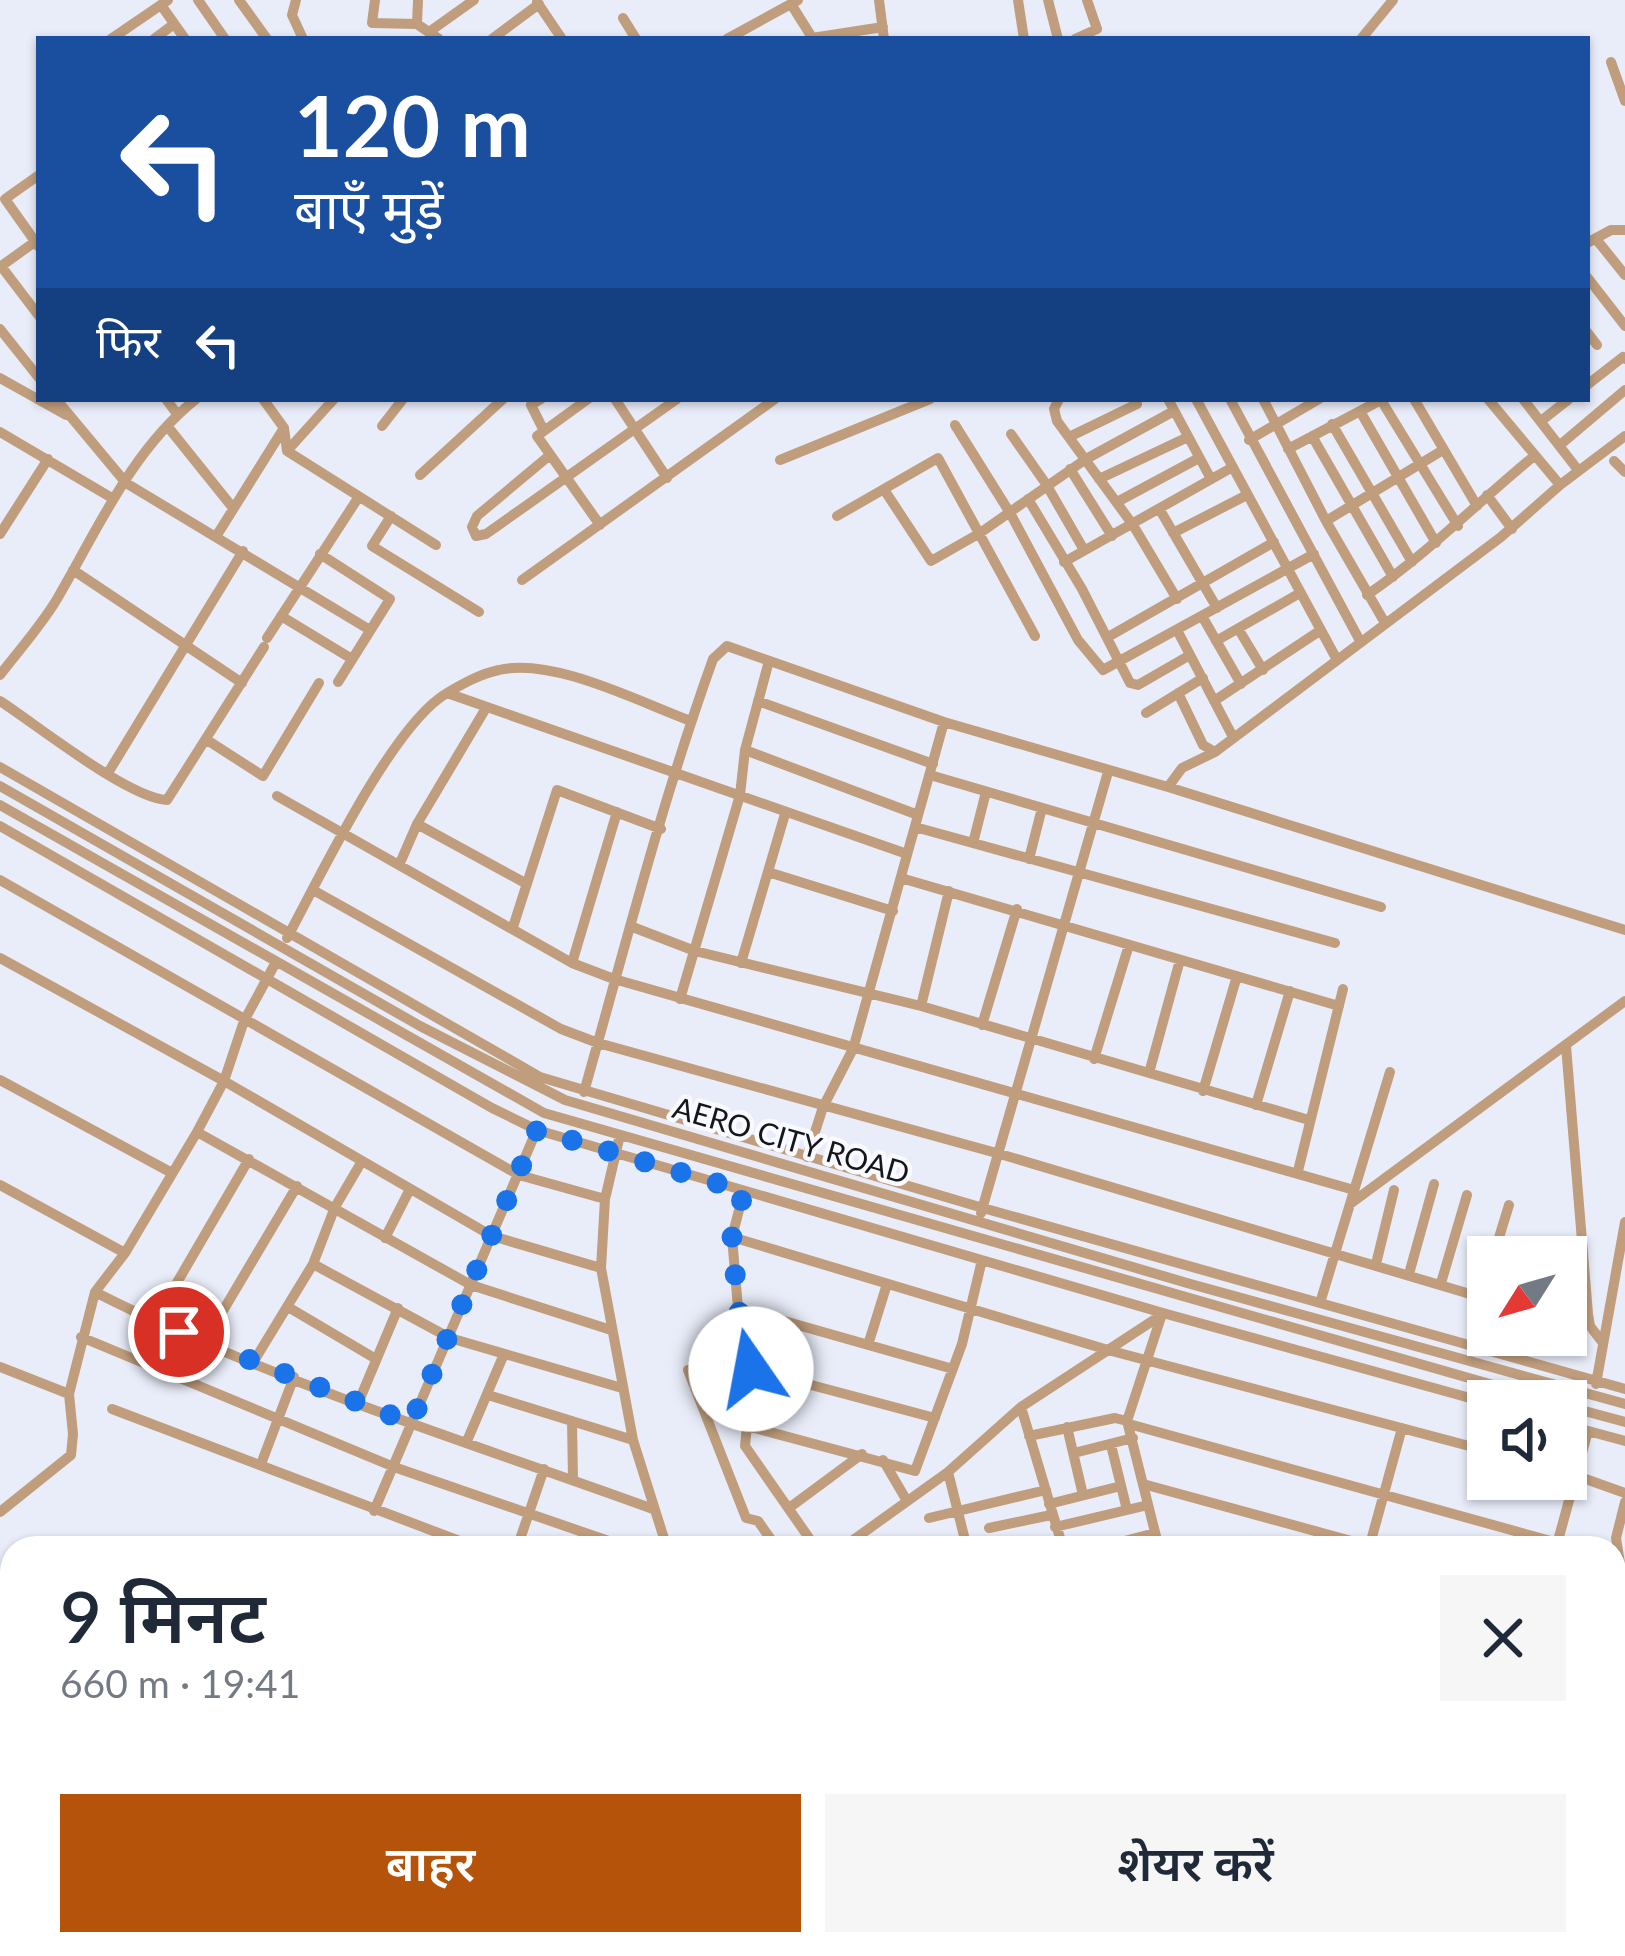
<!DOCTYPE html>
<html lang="hi">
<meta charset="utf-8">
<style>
:root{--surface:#fff;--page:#f6f6f7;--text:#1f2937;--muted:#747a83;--accent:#b45309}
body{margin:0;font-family:Lato,"Noto Sans Devanagari",sans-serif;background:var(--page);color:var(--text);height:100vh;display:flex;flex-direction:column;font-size:45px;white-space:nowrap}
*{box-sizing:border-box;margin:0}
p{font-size:39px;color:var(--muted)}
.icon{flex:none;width:66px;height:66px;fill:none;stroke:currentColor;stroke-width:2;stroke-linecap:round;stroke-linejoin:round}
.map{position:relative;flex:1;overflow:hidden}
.side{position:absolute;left:0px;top:1536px;width:1626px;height:420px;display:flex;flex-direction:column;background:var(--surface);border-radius:36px 36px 0 0;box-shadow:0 3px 9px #0004}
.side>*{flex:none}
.hud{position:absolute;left:36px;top:36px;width:1554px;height:366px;border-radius:0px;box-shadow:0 3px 9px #0004;background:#1a4fa0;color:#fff;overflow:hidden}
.needle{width:78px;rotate:233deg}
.fabs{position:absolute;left:1467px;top:1236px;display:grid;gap:24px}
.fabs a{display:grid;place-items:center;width:120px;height:120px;border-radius:0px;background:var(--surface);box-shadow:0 3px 9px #0004;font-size:60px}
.pin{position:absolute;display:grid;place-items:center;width:102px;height:102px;color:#fff;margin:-51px;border:6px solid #fff;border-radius:50%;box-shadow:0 3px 12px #0007}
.me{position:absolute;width:132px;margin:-66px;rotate:348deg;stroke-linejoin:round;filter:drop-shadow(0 0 9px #0008)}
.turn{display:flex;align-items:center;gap:42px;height:252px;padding:0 60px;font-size:54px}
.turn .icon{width:156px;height:156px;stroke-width:2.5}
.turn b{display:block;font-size:84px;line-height:102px}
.then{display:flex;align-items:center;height:114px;padding:0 60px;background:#0003;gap:24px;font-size:45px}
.round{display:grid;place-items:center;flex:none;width:126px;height:126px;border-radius:0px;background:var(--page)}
.overview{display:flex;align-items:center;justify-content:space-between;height:204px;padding:0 60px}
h1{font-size:72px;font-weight:600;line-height:90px}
.cta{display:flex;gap:24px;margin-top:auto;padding:24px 60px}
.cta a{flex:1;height:138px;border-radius:0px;background:var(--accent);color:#fff;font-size:48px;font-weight:600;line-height:138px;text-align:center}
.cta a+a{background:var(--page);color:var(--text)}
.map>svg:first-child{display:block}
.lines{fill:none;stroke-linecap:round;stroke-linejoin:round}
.minor{stroke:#c09e7d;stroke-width:10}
.route{stroke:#1a73e8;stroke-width:21;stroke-dasharray:0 37.8}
.labels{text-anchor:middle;stroke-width:9;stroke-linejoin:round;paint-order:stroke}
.street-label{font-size:30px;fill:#15161a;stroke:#f9faff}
</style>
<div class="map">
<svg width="1625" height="1956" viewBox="0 0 1625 1956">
<rect width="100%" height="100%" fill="#e9edf9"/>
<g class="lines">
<path class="minor" d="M198,0L225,39
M239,0L267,39
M296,0L292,15L303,39
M375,0L372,23L417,24L439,39
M879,0L884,39
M1018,0L1024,39
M1048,0L1058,39
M537,2L562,39
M791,4L813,39
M161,5L185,39
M623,18L636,39
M417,24L418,0
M429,32L474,0
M812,38L883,27
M111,39L168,0
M154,39L174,24
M492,39L539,4
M727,39L798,0
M1075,39L1097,29L1087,0
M1361,39L1393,0
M1611,62L1625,101
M39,175L5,199L39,247
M1596,239L1625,275
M1587,243L1611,230H1625
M1,266L39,316
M0,267L36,241
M1587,277L1625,326
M0,329L39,378
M1587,332L1597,345
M0,378L66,415
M1587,385L1623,357L1625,359
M56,399L126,483L370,630
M166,399L177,414
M263,399L284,428L287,451L436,545
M541,399L531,405L543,429
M588,399L537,436L600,525
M615,399L667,478
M1059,399L1054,409L1057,421L1133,525L1177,599
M1168,399L1211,479
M1196,399L1336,658
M1230,399L1360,641
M1263,399L1326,521L1385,623
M1414,399L1477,506
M1488,399L1560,485
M1523,399L1578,470
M1360,411L1436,543
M1541,421L1569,399
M1332,424L1412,562
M955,425L1010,513L1078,640L1103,670L1314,554
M382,426L403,399
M168,427L233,508
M0,432L112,498
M1011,434L1046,484L1084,550
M1312,436L1393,577
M1069,437L1137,404
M1249,440L1319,399
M1560,445L1625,390
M1288,449L1381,400L1458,526
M287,451L334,399
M550,455L477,516L472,527L476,536L486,534L677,399
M780,460L930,399
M1614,461L1625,472
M1070,469L1112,536
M420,475L503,399
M1099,479L1188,437
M885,491L931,561L980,533L1086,459L1174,411
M1487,495L1512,529
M1028,499L1082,589L1130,683L1138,685L1190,655
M1117,502L1199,458
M1160,510L1217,608
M391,516L372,546L479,612
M837,516L938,458L1035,636
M1326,521L1443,450
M1173,533L1245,496
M0,534L48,459
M217,535L284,428
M320,554L390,599L338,682
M1064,562L1231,468
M73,570L242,683
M522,580L775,399
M1367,595C1427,554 1477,503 1533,457
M281,616L352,659
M1202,616L1241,684
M1177,630L1233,737
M1239,630L1263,670
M1108,637L1274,542
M267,638L358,498
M1216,641L1300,593
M0,675C19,650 41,626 57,599C98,529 131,451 196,399
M447,693C464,683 480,674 499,670C553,657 639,702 691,721
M1178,693L1203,745L1215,752
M0,701C37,725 128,798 167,800L264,647
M758,701L933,764
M1214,701L1321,630
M1146,713L1203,678
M207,740L263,776L319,683
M745,750L918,815
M0,767L540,1077L983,1208L1625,1389
M108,773L243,551
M930,775L1381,907
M0,786L420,1026L565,1100L1187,1283L1625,1404
M1168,787L1182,768L1215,752L1501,537L1560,485L1625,436
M277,796L572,963L614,979L1354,1190
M0,805L544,1113L1549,1401
M417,824L527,884
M0,826L492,1108L537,1130L1163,1313L1488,1403
M915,827L1335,943
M973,843L986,792
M1029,859L1042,808
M400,863L417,824L486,708
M768,872L893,911
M901,878L1339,1006
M0,880L519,1175L605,1199
M313,890L561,1029L598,1043L1000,1154L1480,1297L1488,1273
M630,926L695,951L921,1006L1309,1120
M513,927L557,790L661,829
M287,938C320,877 392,725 447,693L907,854
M0,958L224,1081L492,1236L601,1268
M572,963L617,812
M741,963L785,814
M680,999L740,795L745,750L769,661
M921,1006L949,891
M982,1025L1017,909
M1566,1046L1588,1314L1590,1326L1603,1343
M1094,1059L1129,945
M1149,1073L1180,960
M0,1080L172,1173
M1203,1091L1237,976
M584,1092C625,947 662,801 713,659L727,646L944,722L1168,787L1625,930
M1256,1105L1290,991
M197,1132L471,1285L611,1330
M620,1135L605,1199L601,1268L633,1440L667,1548
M807,1157L823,1107L853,1049L944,722
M1298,1171L1343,989
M0,1185L125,1253
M744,1191L732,1237L738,1308L760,1400L747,1426L745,1446L816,1548
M1350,1204L1625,1001
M981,1213L1108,772
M732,1237L1108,1350L1488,1451
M385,1238L410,1189
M1493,1257L1509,1205
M313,1264L450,1338L622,1388
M1376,1264L1394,1190
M1409,1274L1434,1184
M1441,1283L1467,1195
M95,1292C272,1382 466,1441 653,1509
M1320,1303L1390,1072
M288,1307L376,1359
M738,1308L953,1369
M1566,1320L1590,1326
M154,1322L249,1159
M81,1337L394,1467L629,1548
M205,1341L297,1186
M868,1345L887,1284
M254,1361L313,1264L335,1207L362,1161
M0,1367L69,1394
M751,1369L935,1418
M688,1370L746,1518L758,1521L777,1548
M1596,1384L1625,1222
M488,1395L633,1440
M359,1401L398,1308
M1566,1406L1625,1422
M1021,1407L1063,1548
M112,1409L478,1548
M572,1421L573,1480
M1127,1421L1162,1314
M1129,1424L1558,1543
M1566,1425L1625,1441
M747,1426L915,1471L962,1344L982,1260
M1067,1427L1083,1495
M1029,1436L1115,1418L1127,1421L1159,1548
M467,1441L504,1354
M1111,1445L1127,1510
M1074,1453L1133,1438
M883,1460L907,1501
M261,1464L294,1377
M948,1472L967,1548
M1566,1472L1625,1493
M1143,1484L1377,1548
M1625,1502L1616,1538L1625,1596
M1049,1504L1121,1486
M789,1508L862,1454
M374,1511L538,1127
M0,1512L71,1455L73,1434L69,1394L95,1292L125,1253L197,1132L224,1081L244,1021L276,962
M929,1518L1046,1490
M1055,1527L1148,1505
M989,1528L1051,1515
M517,1548L544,1469
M842,1548L948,1472L1021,1407L1160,1316
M1098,1548L1155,1533
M1369,1548L1402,1428
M1556,1548L1588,1431
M1614,1665L1625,1662
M0,1698L12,1722
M0,1757L12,1750
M1614,1813L1625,1811
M1614,1840L1625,1831
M1614,1943L1625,1938
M654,1944L660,1956
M859,1944L863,1956
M996,1944L1000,1956
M1118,1944L1121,1956
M1160,1944L1162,1956
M756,1956L774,1949"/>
</g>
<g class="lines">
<path class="route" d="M179,1332L411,1423L537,1130L744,1191L732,1237L738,1307L751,1369"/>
</g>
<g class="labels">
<g class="street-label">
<text transform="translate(791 1141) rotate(16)" y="10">AERO CITY ROAD</text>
</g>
</g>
</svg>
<div class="fabs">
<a><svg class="needle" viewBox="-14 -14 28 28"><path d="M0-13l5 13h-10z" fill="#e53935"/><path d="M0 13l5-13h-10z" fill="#747a83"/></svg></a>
<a><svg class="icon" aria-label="sound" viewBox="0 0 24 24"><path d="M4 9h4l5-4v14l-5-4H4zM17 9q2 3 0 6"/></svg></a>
</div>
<div class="pin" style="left:179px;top:1332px;background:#d93025"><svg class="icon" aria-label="arrive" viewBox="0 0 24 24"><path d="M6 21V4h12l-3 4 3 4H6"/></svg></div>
<svg class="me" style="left:751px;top:1369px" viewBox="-20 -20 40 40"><circle r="19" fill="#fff"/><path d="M0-13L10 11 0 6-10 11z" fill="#1a73e8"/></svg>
<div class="hud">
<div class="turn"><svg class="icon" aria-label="left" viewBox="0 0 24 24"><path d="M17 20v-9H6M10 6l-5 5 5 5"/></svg><div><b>120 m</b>बाएँ मुड़ें</div></div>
<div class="then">फिर<svg class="icon" aria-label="left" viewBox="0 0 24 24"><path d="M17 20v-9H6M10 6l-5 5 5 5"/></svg></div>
</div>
<section class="side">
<div class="overview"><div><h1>9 मिनट</h1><p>660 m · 19:41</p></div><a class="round"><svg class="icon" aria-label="close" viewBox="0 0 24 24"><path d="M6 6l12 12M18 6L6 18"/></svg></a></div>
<div class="cta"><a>बाहर</a><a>शेयर करें</a></div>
</section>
</div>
